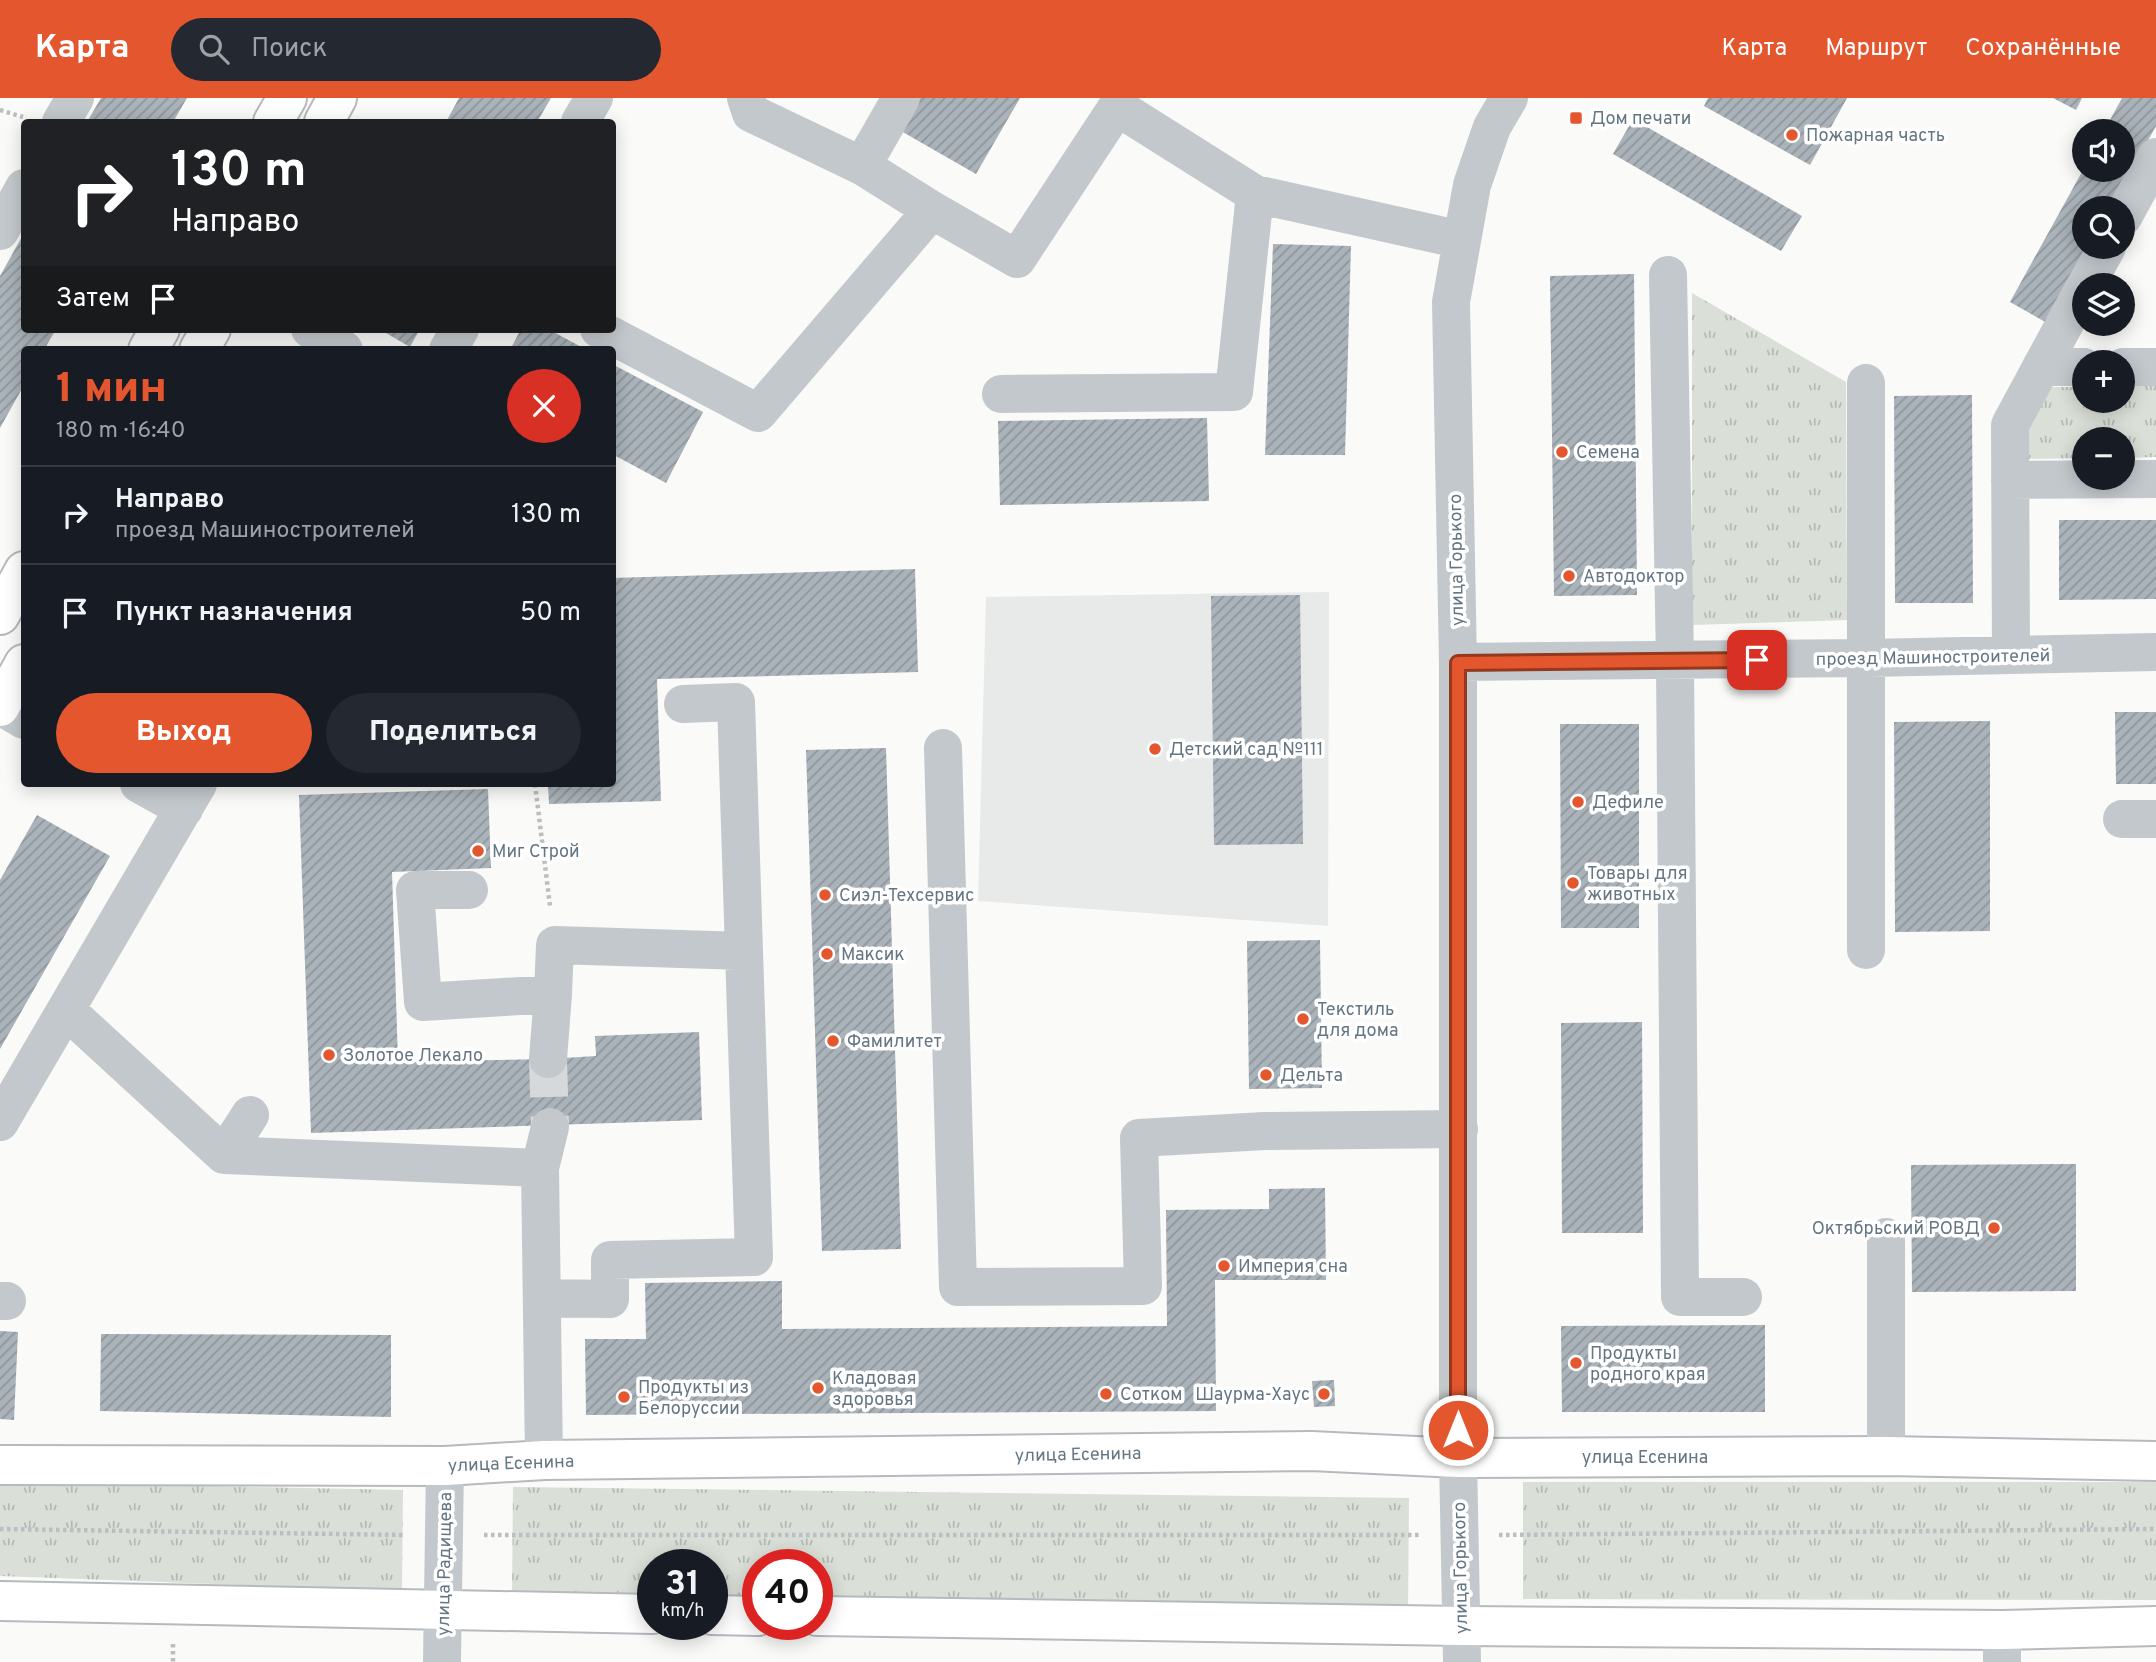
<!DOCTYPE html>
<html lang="ru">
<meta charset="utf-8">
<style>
:root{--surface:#171b24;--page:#242831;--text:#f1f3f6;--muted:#9ea1a6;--line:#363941;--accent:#e4572e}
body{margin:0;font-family:Overpass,sans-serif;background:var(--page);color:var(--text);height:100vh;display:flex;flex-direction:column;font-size:26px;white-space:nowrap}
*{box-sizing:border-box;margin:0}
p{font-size:23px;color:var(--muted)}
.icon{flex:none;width:38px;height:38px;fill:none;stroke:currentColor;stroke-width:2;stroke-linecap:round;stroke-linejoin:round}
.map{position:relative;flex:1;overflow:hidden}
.side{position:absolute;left:21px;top:248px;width:595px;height:441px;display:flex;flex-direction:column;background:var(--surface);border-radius:7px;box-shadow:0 4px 18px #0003}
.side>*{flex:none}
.hud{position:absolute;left:21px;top:21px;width:595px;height:214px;border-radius:7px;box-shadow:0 4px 18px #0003;background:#202124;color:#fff;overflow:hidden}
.tools{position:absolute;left:2072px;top:21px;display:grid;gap:14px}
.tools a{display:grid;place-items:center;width:63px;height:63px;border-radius:50%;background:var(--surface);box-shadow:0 4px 18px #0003;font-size:35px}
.speed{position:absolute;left:637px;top:1451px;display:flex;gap:14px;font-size:35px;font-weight:700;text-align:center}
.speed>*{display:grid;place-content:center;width:91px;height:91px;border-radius:50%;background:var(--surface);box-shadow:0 4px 18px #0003;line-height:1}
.speed small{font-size:18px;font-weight:400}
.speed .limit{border:10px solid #d22;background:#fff;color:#111}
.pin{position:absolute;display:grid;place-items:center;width:60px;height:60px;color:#fff;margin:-30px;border-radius:14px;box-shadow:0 4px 10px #0006}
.me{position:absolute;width:77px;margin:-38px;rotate:0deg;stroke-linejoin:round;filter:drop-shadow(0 0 5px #0008)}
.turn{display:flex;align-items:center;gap:24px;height:147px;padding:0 35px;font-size:32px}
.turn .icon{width:91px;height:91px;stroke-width:2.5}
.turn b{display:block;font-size:49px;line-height:60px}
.then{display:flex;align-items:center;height:66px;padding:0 35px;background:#0003;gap:14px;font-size:26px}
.round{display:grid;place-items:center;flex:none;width:74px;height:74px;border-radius:37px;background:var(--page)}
.headline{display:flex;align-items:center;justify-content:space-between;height:119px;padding:0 35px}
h1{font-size:42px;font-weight:800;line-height:52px;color:var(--accent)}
.action{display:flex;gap:14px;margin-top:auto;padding:14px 35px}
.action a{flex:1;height:80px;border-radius:42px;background:var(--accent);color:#fff;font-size:28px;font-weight:800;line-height:80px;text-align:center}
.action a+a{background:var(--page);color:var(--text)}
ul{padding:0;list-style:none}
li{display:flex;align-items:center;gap:21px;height:98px;padding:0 35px;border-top:2px solid var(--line)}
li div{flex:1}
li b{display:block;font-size:26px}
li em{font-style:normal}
header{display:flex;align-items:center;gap:42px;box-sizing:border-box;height:98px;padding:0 35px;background:var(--accent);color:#fff}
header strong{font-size:33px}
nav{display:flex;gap:38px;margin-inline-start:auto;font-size:24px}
.search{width:490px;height:63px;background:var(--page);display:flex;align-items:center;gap:18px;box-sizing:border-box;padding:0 24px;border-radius:38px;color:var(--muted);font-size:26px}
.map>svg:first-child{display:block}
.built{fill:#e8e9e9}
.grass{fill:url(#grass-tufts)}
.building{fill:url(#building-hatch)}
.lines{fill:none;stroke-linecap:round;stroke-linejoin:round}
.minor-tunnel{stroke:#d5d9db;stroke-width:38;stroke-dasharray:38 19;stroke-linecap:butt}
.major-casing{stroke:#b5babe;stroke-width:42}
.path{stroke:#bbbfc2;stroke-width:4.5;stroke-dasharray:3.5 3.5;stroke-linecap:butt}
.minor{stroke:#c3c8cc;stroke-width:38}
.major{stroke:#fff;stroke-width:38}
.route-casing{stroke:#94391e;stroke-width:18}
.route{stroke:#e4572e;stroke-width:12}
.poi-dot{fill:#e4572e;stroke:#fff;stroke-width:2.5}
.labels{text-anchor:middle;stroke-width:7;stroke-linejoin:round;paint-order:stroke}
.poi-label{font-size:18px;fill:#657683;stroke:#fff;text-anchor:start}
.street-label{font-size:18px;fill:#657683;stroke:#fff}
</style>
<header>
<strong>Карта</strong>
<div class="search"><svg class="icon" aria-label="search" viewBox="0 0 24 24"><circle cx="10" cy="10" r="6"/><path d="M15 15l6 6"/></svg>Поиск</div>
<nav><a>Карта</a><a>Маршрут</a><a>Сохранённые</a></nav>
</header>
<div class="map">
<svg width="2156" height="1564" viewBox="0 0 2156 1564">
<defs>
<pattern id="grass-tufts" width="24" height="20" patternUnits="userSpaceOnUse" patternTransform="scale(1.75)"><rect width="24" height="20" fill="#dadfd7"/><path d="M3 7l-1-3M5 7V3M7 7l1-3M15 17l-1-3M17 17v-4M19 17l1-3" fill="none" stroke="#b4b9b4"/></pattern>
<pattern id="building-hatch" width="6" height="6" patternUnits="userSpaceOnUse" patternTransform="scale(1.75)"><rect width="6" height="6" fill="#aab3b9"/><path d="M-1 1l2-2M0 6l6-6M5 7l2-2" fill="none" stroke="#8e969c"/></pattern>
</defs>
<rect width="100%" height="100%" fill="#fafaf8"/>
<path class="built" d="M1329,494L1328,828L978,803L986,499Z"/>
<path class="grass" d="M1692,195L1846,284L1847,522L1692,527Z
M2123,288H2156V359L2123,360V341H2084V360L2025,361V333L2049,289H2084V303H2123Z
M0,1384L403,1392L402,1493L0,1478Z
M1523,1384H2156V1502L1523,1501Z
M513,1389L1409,1400L1408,1513L817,1505V1466H758V1504H712V1466H653V1503L512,1501Z"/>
<path class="building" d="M101,0H187L173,24H87Z
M459,0H551L537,24H446Z
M920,0H1020L976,76L901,33Z
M1708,0H1847L1810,67L1704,8Z
M2053,0H2082L2076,12Z
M2122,0H2156V28L2111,110H2084V149H2089L2047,225L2010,204L2083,72H2123V33H2104Z
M1633,21L1802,118L1781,153L1613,56Z
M24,135V231H56L44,252H24V287L0,330V178Z
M1273,146L1351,148L1345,357H1265Z
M1634,176L1637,497L1554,498L1550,178Z
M379,231H420L410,249Z
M521,231H548L587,252H510Z
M612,266L703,314L666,385L612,356Z
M1972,297L1973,505H1895L1894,298Z
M1207,320L1209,403L1000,407L998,323Z
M2059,422H2156V501L2059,502Z
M915,471L918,574L657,581L661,703L549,706L548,686H612V480Z
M1300,497L1303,746L1214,747L1211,498Z
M2115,614H2156V686H2116Z
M1990,623V833L1895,834L1894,624Z
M1560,626H1639V830H1561Z
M886,650L901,1151L822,1153L806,652Z
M488,691L491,770L392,774L398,964L548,961L596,958L595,938L699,934L702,1022L311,1035L299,697Z
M37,717L110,758L0,951V782Z
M1320,842L1322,990L1249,991L1247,843Z
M1642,924L1643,1135H1562L1561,925Z
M2076,1066V1193L1912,1194L1911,1067Z
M1325,1090L1326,1182H1215L1216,1313L586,1317L585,1241H646L645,1185L782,1183V1231L1167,1228L1166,1112L1269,1111V1091Z
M1765,1227V1314H1562L1561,1228Z
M0,1233L18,1234L14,1322L0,1321Z
M101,1236L391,1237V1319L100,1313Z
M1334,1282L1335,1308L1314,1309L1312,1283Z"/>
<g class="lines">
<path class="minor-tunnel" d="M548,961L550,1029"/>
<defs>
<path id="major" d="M273,24L287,0
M324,24L337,0
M148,252L160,231
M199,252L211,231
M0,517L24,473
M0,609L24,566
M0,1367L445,1368L544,1362L1311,1353L1458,1360L1886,1358L2156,1363
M0,1503L653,1516
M712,1517L758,1518
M817,1518L1461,1528L2002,1532L2156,1528"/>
</defs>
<use href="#major" class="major-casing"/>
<path class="path" d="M0,12L23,19
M535,686L550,808
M0,1431L405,1437
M484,1437H1420
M1499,1437L2156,1431
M173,1546V1564"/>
<path class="minor" d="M746,0L751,15L862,68L932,112L1017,161L1117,9L1255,96L1462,142
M61,24L75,0
M580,24L594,0
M862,68L901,0
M2123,119L2156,59
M0,133L24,90
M1668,177L1675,563L1680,1199H1743
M2086,187L2107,149
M310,231L344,252
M599,231L758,315L932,112
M448,252L460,231
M2041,269H2084
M2123,269H2156
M1866,285V852
M1001,296L1234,294L1255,96
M2010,382L2156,381
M2011,557L2010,327L2084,190
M1458,564L1867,560L2156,554
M0,608L24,622
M943,650L958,1189L1143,1188L1139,1040L1265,1033L1459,1031
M139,686L184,711
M2122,721H2156
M469,792H415L423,904L553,896L548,961
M553,896L555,847L744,853L736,604L683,606
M66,912L224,1057
M250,1017L224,1057L540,1070
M0,1024L198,686
M542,1200L610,1201V1162L754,1159L744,853
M0,1203H7
M1886,1358V1139
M544,1362L540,1070L550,1029
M2002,1532V1564
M442,1564L445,1368
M1462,1564L1458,1360V564L1451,204L1472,87L1492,29L1509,0"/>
<use href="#major" class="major"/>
</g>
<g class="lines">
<defs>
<path id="route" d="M1458,1332V565L1757,562"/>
</defs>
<use href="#route" class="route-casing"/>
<use href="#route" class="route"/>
</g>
<g class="poi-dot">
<rect x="1569" y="13" width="14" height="14" rx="3.5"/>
<circle cx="1792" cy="37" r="7"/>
<circle cx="1562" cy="354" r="7"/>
<circle cx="1569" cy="478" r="7"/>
<circle cx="1155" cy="651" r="7"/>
<circle cx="1578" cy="704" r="7"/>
<circle cx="478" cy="753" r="7"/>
<circle cx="1573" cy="785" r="7"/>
<circle cx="825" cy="797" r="7"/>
<circle cx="827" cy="856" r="7"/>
<circle cx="1303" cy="921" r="7"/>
<circle cx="833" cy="943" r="7"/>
<circle cx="329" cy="957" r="7"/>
<circle cx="1266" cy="977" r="7"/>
<circle cx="1994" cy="1130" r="7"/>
<circle cx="1224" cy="1168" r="7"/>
<circle cx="1576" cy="1265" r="7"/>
<circle cx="818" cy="1290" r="7"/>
<circle cx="1106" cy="1296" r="7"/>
<circle cx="1324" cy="1296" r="7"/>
<circle cx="624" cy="1299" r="7"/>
</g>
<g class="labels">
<g class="poi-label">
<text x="1590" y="26">Дом печати</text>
<text x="1806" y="43">Пожарная часть</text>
<text x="1576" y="360">Семена</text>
<text x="1583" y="484">Автодоктор</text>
<text x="1169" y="657">Детский сад №111</text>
<text x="1592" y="710">Дефиле</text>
<text x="492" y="759">Миг Строй</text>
<text x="1587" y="781">Товары для<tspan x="1587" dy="21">животных</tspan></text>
<text x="839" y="803">Сиэл-Техсервис</text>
<text x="841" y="862">Максик</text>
<text x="1317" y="917">Текстиль<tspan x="1317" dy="21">для дома</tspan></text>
<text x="847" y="949">Фамилитет</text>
<text x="343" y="963">Золотое Лекало</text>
<text x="1280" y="983">Дельта</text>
<text x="1980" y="1136" text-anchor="end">Октябрьский РОВД</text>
<text x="1238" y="1174">Империя сна</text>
<text x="1590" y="1261">Продукты<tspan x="1590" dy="21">родного края</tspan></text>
<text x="832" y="1286">Кладовая<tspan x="832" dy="21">здоровья</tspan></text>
<text x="638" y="1295">Продукты из<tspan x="638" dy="21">Белоруссии</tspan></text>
<text x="1120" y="1302">Сотком</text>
<text x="1310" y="1302" text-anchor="end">Шаурма-Хаус</text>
</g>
<g class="street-label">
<text transform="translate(1456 462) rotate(-91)" y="6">улица Горького</text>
<text transform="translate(1933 559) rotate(-1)" y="6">проезд Машиностроителей</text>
<text transform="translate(1078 1356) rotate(-1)" y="6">улица Есенина</text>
<text x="1645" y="1365">улица Есенина</text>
<text transform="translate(511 1365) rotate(-2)" y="6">улица Есенина</text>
<text transform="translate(444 1466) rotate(-89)" y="6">улица Радищева</text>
<text transform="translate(1460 1470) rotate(-91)" y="6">улица Горького</text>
</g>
</g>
</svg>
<div class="tools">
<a><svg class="icon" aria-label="sound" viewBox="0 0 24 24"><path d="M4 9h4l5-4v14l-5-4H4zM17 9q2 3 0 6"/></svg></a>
<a><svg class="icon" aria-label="search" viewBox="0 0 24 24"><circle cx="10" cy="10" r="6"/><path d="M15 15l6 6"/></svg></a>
<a><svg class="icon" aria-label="layers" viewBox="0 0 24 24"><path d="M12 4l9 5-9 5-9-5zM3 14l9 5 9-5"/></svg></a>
<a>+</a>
<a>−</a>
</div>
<div class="speed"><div>31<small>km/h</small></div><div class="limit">40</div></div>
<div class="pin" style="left:1757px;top:562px;background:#d93025"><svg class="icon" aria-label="arrive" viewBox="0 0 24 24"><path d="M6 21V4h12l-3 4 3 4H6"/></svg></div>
<svg class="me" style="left:1458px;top:1332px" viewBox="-20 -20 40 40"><circle r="17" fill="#e4572e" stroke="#fff" stroke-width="3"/><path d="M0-11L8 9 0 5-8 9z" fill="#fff"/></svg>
<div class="hud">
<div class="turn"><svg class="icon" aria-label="right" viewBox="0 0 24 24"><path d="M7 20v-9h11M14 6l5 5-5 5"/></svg><div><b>130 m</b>Направо</div></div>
<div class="then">Затем<svg class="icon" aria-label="arrive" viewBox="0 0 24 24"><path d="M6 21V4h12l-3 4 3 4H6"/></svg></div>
</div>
<section class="side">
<div class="headline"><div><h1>1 мин</h1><p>180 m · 16:40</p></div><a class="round" style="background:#d93025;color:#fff"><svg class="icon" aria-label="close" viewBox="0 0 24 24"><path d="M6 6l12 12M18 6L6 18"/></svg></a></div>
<ul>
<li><svg class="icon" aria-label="right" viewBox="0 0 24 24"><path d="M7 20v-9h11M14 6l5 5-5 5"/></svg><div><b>Направо</b><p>проезд Машиностроителей</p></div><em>130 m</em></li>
<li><svg class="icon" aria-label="arrive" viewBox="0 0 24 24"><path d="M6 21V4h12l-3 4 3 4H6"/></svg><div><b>Пункт назначения</b></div><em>50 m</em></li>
</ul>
<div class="action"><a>Выход</a><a>Поделиться</a></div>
</section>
</div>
